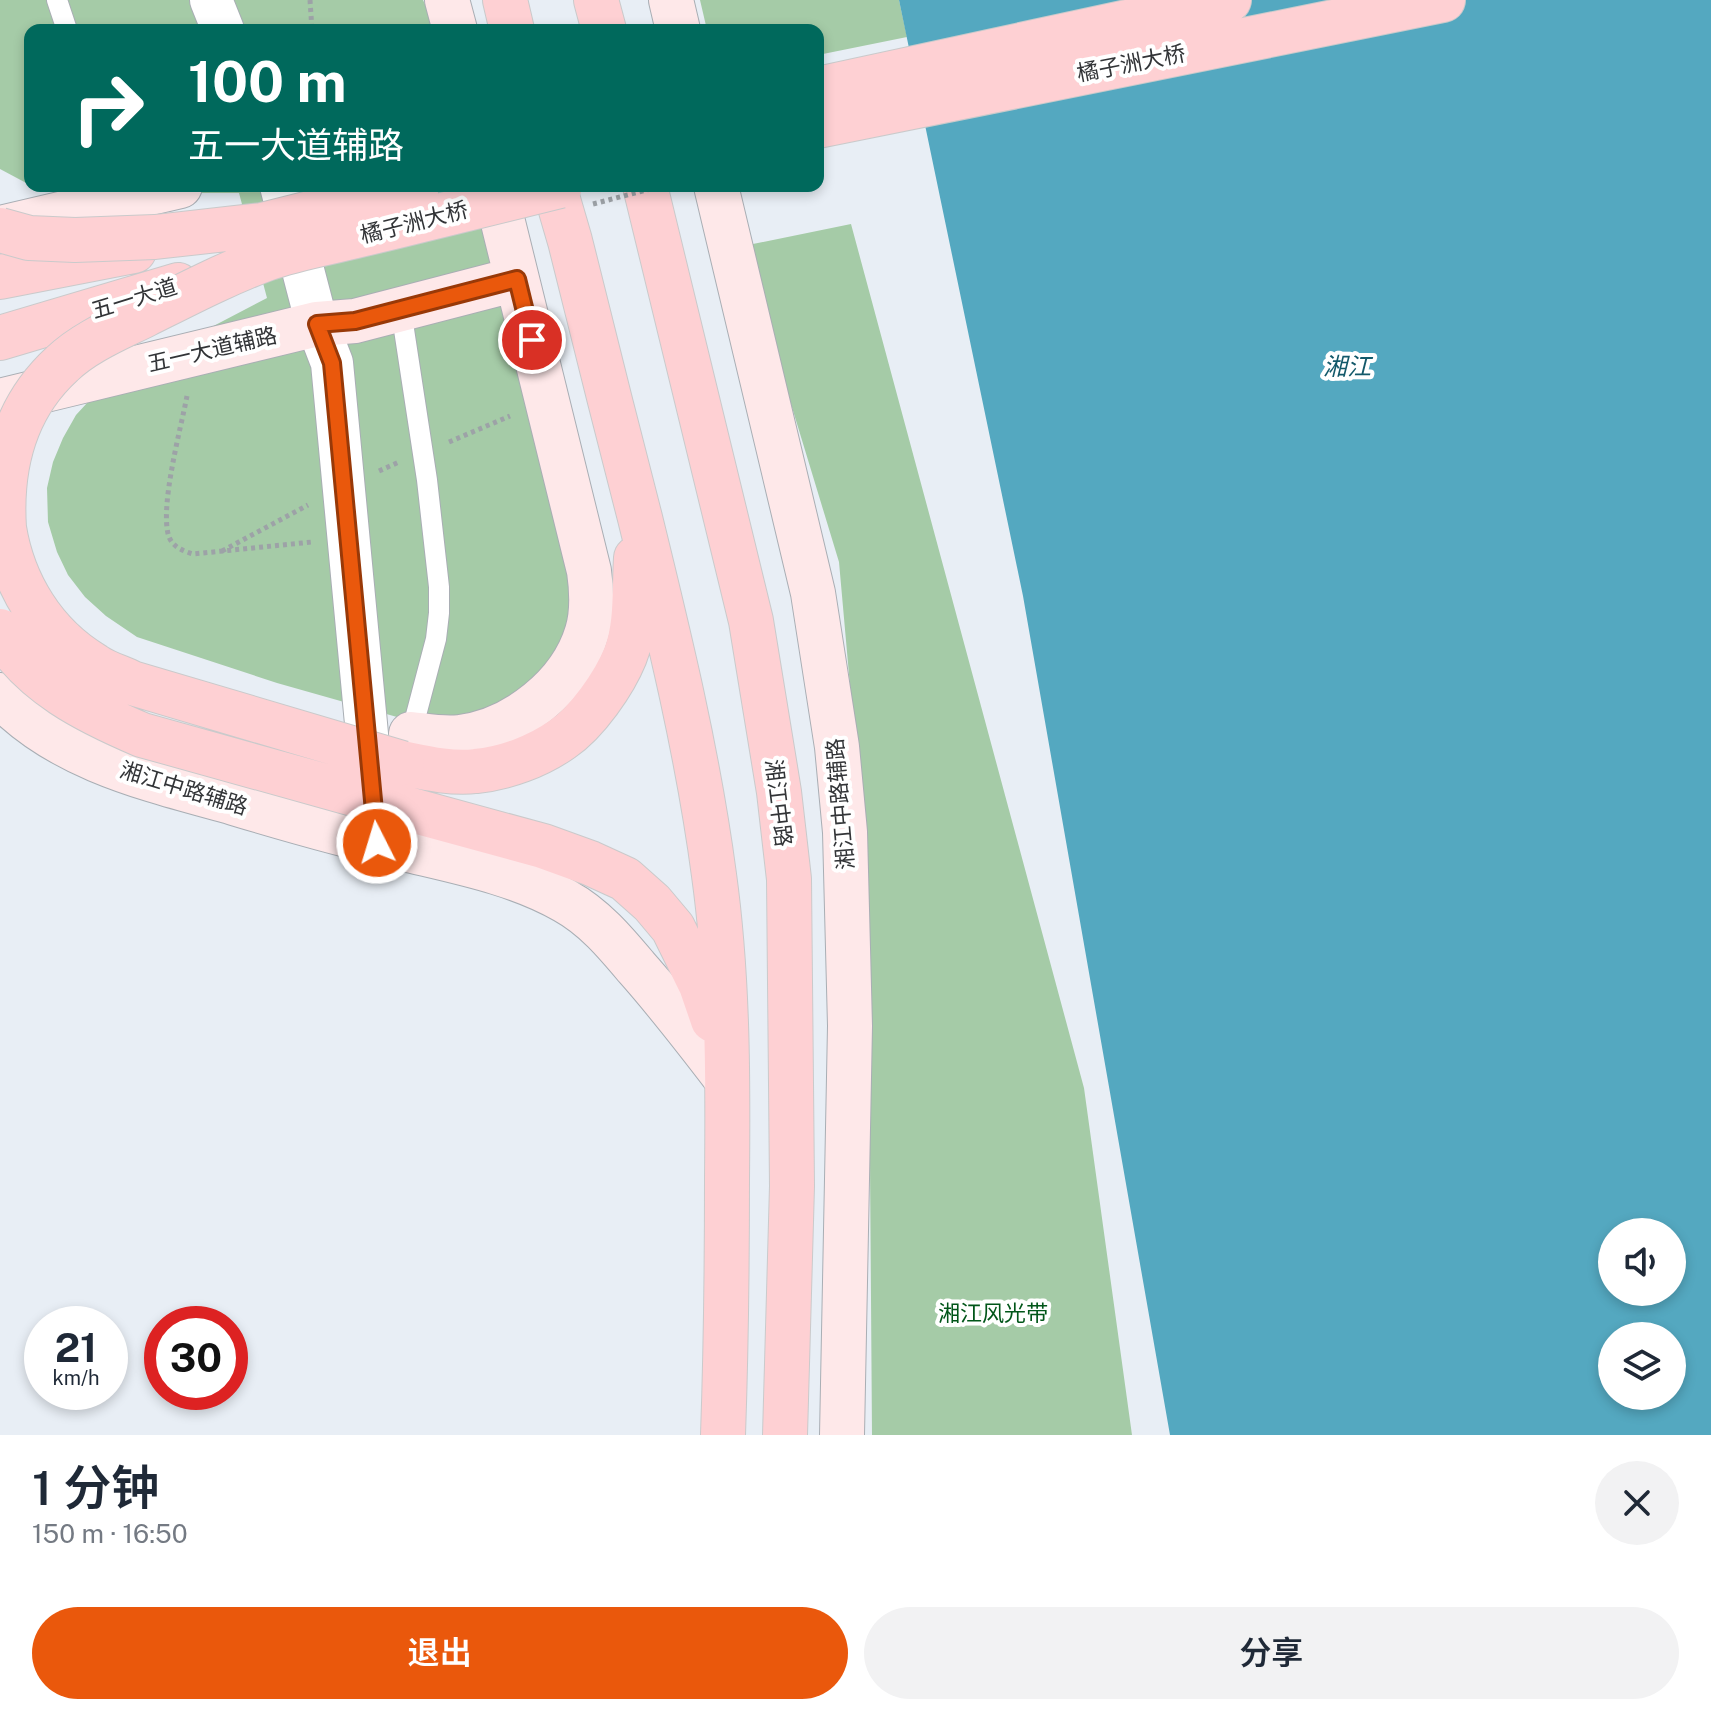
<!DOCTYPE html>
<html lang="zh">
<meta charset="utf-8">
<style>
:root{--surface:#fff;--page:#f2f2f3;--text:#1f2937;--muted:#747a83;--accent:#ea580c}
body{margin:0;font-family:"Public Sans","Noto Sans SC",sans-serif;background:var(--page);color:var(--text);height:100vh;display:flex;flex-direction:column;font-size:30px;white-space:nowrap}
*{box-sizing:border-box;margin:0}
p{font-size:26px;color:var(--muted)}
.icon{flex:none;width:44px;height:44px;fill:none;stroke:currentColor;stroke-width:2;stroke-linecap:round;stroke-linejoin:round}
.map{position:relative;height:1435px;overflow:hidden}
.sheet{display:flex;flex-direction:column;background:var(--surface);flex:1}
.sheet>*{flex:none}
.hud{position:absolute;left:24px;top:24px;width:800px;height:168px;border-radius:16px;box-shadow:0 4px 12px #0003;background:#00695c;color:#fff;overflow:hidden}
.tools{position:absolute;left:1598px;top:1218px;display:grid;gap:16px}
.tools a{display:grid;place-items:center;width:88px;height:88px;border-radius:50%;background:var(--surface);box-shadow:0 4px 12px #0003;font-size:40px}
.speed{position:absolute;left:24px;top:1306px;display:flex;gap:16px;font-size:40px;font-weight:700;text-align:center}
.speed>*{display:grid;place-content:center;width:104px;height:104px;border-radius:50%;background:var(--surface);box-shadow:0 4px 12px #0003;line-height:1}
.speed small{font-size:20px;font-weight:400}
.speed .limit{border:12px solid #d22;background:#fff;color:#111}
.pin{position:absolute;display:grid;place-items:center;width:68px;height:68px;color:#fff;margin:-34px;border:4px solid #fff;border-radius:50%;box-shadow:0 2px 8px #0007}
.me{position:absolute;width:88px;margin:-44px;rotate:355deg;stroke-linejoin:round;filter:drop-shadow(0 0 6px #0008)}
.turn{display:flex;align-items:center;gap:28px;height:168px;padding:0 32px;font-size:36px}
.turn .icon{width:104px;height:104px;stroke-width:2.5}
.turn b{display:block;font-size:56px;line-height:68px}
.round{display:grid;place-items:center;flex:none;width:84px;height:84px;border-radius:42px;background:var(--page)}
.head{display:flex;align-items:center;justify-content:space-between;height:136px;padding:0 32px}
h1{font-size:48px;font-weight:600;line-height:60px}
.button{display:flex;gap:16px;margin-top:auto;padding:16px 32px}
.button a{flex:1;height:92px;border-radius:48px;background:var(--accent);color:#fff;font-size:32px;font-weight:600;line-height:92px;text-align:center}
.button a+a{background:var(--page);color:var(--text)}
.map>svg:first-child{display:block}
.green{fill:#a5cba7}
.water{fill:#54a8c0;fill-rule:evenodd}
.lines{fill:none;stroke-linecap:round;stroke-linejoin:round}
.lane-casing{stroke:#a9aeb4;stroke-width:22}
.street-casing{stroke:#a9aeb4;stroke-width:44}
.secondary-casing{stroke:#a9aeb4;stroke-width:46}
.primary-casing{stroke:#cacacb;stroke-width:46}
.path{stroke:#9da2a7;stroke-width:5;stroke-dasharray:4 4;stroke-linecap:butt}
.lane{stroke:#fff;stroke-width:20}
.street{stroke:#fff;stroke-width:42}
.secondary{stroke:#fee8e9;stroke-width:44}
.primary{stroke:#fed0d3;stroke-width:44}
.primary-bridge-casing{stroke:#cacacb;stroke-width:46;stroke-linecap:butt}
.path-bridge{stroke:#9da2a7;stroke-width:5;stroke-dasharray:4 4;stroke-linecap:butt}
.primary-bridge{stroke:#fed0d3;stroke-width:44}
.route-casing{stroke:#983908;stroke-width:20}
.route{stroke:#ea580c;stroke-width:14}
.labels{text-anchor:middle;stroke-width:8;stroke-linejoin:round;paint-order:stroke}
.street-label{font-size:22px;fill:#323437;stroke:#fff}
.park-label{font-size:22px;fill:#015619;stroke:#fff}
.water-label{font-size:24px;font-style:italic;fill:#13596a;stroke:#fff}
</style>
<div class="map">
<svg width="1711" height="1435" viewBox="0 0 1711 1435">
<rect width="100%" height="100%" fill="#e8eef5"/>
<path class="green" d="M0,0H423L437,30H30V185L0,169Z
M700,0H899L907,37L818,55V30H707Z
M32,186H479L575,584L567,639L515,702L437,723L397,717L277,683L137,637L106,616L85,597L68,575L57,552L48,522L47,488L53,462L63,438L76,415L99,390L158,355L267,298L239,193H60Z
M851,224L1084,1088L1132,1435H872L868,888L839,562L743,246Z"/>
<path class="water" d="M899,0H1711V1435H1170L1023,596ZM1612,1232H1672V1292H1612ZM1612,1336H1672V1396H1612Z"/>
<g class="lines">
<defs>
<path id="lane" d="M57,0L67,30
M401,310L427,480L439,587V613L436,639L411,734"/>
<path id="street" d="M211,0L223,30
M281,186L317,324L332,363L372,787"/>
<path id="secondary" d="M447,0L455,30
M671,0L678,30
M716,186L813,593L837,747L845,832L850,1026L842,1435
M0,228L180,186
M0,401L317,324L355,321L517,279
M0,695C60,760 152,780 234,803C290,820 347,836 404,849C458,862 516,873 565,901C594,917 615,942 636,967C668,1003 698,1042 727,1080
M411,734C428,736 444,739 460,737C515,730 571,686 587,632C593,612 592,592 589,571L494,186"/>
<path id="primary" d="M505,0L512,30
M596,0L604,30
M818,89L1229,0
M818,126L1443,0
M554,186L570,241C593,333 616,426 640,518C669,636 698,754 714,875C728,976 728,1078 727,1179C727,1265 726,1350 723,1435
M645,186L751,621L779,792L789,879L792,1186L785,1435
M0,277L134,251
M0,338L178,285
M402,763C426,768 452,774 476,771C506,768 538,756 562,739C587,722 614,683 625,656C637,626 634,589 636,558
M393,805L543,846L590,863L625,879L652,903L673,928L701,985L713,1020"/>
</defs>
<use href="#lane" class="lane-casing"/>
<use href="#street" class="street-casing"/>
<use href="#secondary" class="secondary-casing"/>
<use href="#primary" class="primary-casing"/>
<path class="path" d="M310,0L312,30
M187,396C181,428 159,508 169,537C173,547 183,551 193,554L312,542
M449,442L510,416
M379,471L399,462
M222,551L308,505"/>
<use href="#lane" class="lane"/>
<use href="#street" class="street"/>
<use href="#secondary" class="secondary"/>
<use href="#primary" class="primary"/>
<defs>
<path id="primary-bridge" d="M0,230L29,238L75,240L155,237L262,225L417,186
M0,631C31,684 88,712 142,735L393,805
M402,763L132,683C120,677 105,673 94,665C44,635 13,584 4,528C0,465 15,407 62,364C85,342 117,329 145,315C185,295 225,274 266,259C296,248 329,243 360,235C427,219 494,202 560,186"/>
</defs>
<use href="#primary-bridge" class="primary-bridge-casing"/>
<path class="path-bridge" d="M593,204L662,186"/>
<use href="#primary-bridge" class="primary-bridge"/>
</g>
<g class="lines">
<defs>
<path id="route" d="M377,843L332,363L317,324L355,321L517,279L532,340"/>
</defs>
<use href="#route" class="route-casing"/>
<use href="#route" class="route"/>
</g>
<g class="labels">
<g class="street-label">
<text transform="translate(1131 63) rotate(-11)" y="8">橘子洲大桥</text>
<text transform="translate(414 222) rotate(-14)" y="8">橘子洲大桥</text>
<text transform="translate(134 298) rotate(-17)" y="8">五一大道</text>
<text transform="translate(212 349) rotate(-13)" y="8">五一大道辅路</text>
<text transform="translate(184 788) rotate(17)" y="8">湘江中路辅路</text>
<text transform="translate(779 803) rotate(83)" y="8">湘江中路</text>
<text transform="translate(840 804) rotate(-95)" y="8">湘江中路辅路</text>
</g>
<g class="park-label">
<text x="993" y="1321">湘江风光带</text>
</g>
<g class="water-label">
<text x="1347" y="375">湘江</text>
</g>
</g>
</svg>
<div class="tools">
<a><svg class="icon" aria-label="sound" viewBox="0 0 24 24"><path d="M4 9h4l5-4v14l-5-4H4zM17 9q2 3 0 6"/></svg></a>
<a><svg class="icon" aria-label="layers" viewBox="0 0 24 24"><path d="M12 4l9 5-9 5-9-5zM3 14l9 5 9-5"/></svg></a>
</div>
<div class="speed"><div>21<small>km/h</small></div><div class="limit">30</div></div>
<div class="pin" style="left:532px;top:340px;background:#d93025"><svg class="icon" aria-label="arrive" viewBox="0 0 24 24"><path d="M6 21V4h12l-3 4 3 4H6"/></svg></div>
<svg class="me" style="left:377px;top:843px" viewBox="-20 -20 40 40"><circle r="17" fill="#ea580c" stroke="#fff" stroke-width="3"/><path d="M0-11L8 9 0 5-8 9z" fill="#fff"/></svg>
<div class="hud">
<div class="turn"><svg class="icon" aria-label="right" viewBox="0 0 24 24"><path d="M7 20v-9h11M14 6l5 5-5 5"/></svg><div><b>100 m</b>五一大道辅路</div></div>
</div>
</div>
<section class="sheet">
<div class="head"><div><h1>1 分钟</h1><p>150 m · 16:50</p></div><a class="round"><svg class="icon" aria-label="close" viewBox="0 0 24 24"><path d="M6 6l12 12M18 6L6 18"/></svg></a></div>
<div class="button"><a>退出</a><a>分享</a></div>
</section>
